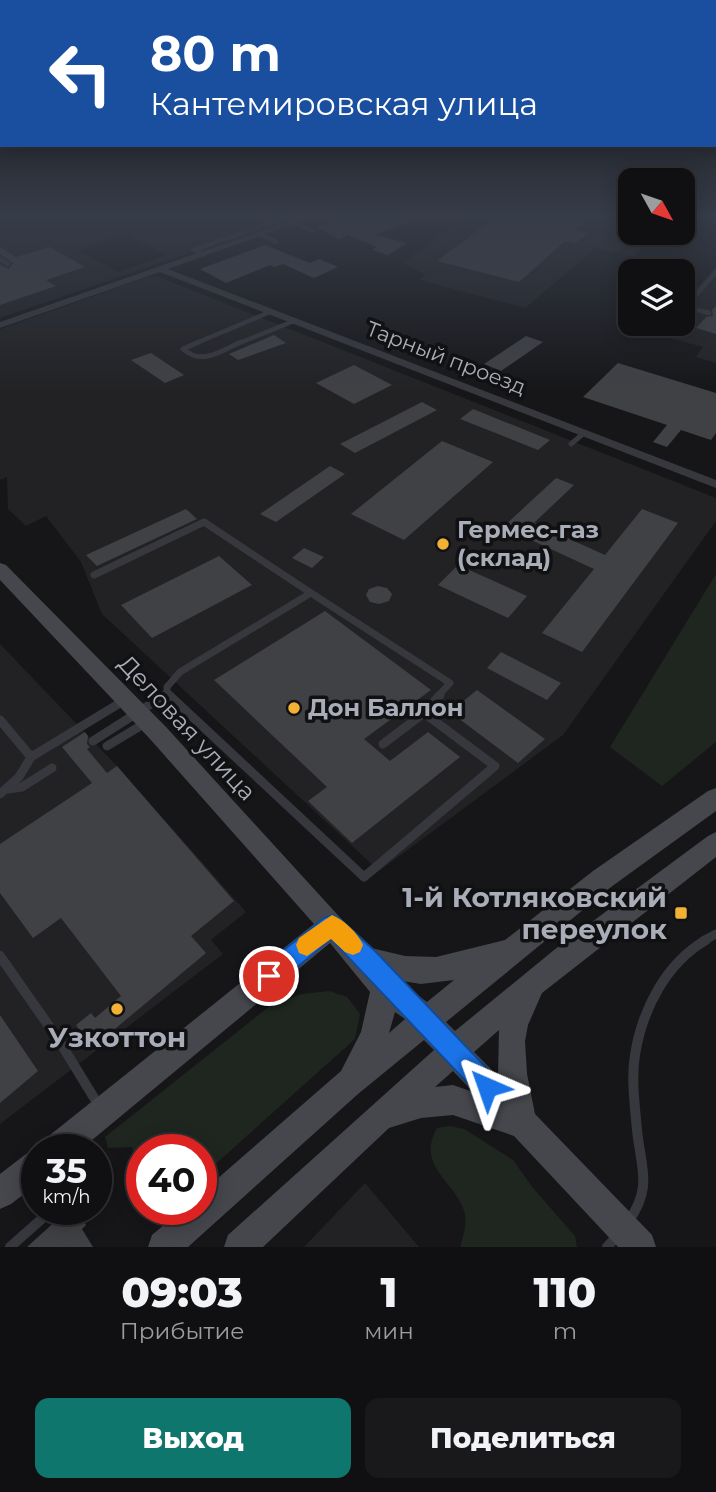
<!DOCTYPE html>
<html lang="ru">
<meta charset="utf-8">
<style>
:root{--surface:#101012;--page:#19191b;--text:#f1f3f6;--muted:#9c9d9f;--line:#303032;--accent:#0f766e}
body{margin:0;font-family:Montserrat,sans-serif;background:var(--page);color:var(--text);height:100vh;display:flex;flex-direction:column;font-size:26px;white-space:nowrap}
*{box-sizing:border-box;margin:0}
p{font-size:23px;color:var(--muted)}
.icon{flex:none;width:38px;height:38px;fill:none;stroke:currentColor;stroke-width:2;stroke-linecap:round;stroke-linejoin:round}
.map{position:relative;height:1247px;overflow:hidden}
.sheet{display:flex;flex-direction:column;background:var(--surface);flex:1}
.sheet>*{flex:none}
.top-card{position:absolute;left:0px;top:0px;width:718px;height:147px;box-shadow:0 4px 18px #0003,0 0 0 2px var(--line);background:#1a4fa0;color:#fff;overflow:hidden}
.needle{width:46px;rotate:130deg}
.fabs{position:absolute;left:618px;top:168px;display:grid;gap:14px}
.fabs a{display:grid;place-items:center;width:77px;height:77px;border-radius:14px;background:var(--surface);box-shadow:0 4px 18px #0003,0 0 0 2px var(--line);font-size:35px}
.speed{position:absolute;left:21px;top:1134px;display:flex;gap:14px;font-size:35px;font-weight:700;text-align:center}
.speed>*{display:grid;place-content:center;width:91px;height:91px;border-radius:50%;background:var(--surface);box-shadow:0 4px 18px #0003,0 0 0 2px var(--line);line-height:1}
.speed small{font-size:18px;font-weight:400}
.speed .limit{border:10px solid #d22;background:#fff;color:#111}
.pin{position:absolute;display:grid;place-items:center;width:60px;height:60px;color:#fff;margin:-30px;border:4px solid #fff;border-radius:50%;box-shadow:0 2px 7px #0007}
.me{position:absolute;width:77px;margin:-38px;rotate:317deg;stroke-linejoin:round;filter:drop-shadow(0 0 5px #0008)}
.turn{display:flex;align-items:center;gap:24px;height:147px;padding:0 35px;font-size:32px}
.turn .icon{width:91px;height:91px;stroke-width:2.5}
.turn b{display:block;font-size:49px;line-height:60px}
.eta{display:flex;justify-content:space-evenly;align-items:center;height:119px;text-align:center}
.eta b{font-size:42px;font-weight:800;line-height:49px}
.primary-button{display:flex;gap:14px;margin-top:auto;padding:14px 35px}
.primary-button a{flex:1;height:80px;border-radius:14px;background:var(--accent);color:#fff;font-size:28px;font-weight:800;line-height:80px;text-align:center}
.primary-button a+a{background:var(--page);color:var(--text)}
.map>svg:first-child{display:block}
.built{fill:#222225;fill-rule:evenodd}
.green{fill:#1e261f}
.building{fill:#404145}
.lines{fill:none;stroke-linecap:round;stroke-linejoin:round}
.lane-far4{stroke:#37383d;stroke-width:4.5}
.lane-far3{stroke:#37383d;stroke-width:5}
.lane-far2{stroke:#37383d;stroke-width:7}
.lane-far1{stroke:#37383d;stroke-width:9}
.lane{stroke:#37383d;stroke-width:10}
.street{fill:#37383d;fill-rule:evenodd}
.secondary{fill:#45474d;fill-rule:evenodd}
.route{fill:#1a73e8;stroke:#114b97;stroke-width:2}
.slow{fill:#f59e0b}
.poi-dot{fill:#f2b134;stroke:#111113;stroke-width:2.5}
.labels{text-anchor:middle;stroke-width:7;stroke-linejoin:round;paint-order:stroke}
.far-street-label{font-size:21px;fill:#a8adb8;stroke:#111113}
.poi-label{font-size:24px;font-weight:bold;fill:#a8adb8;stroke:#111113;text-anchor:start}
.street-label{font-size:24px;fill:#a8adb8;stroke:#111113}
.near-poi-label{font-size:28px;font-weight:bold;fill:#a8adb8;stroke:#111113;text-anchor:end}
</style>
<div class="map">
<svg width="716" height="1247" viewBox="0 0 716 1247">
<rect width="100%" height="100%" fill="#161618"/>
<path class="built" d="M0,218H291L0,318ZM126,234L166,255L118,272L78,250Z
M464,218H630V233H656L633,256L596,248L525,308L419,280L426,275L403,263Z
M716,266V363L696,357L703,347L658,335L667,324H682L683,305Z
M148,277H159L716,498V521L563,735L379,871L102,614L81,562L46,516L26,526L8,509L7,477L0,480V329Z
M0,644L117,766L246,912L211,940L223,954L0,1124Z
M365,1183L419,1247H304Z"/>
<path class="green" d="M716,574V742L662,786L610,747Z
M329,991L347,997L360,1014L355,1039L201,1177V1150H142V1188L132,1147L108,1148L105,1137L271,1005L302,994Z
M450,1126L464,1129L513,1160L533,1188L575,1236L577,1247H460C463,1237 467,1224 465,1214C457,1181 415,1168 437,1128Z"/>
<path class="building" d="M343,218H415V219L375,235L407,243L388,255L372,250L377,247L348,235L339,239L316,227Z
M494,218H589L575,230L588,233L576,243L565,241L519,282L437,261Z
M265,245L310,263L319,259L338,267L314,278L283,264L274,267L270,265L226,283L200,269Z
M0,247L16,257L50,247L85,267L46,280L56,286L0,305V265L9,269L13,263L0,254Z
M716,306V334L696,328L706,317L713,316L712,310Z
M274,335L286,343L238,360L229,354Z
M526,336L543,342L501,371L484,364Z
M151,353L184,375L165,383L131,360Z
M618,363L716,393V433L711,440L681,430L667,447L653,442L667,425L583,397Z
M354,365L392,385L354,404L316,383Z
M422,402L437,410L355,453L340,444Z
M473,409L550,440L538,450L460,419Z
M442,441L493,462L404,540L351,514Z
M330,466L345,474L276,522L260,514Z
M556,478L574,485L534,523L605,555L642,509L678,523L582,652L542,633L594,569L503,527Z
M186,509L197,519L97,566L86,555Z
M304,548L324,557L312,568L292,558Z
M219,556L252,585L152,638L121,605Z
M458,565L527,596L508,618L438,585Z
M378,586L387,588L392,594L389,601L379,604L370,602L366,595L369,589Z
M325,611L431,690L364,739L390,761L428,732L460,757L352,843L308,801L327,787L214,680Z
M501,652L561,683L547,700L487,668Z
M477,690L545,739L518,763L450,712Z
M85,732L88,736L87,744L90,747L87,749L107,773L117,766L234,901L191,936L206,953L92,1048L76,1025L91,1013L95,1018L121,996L61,918L33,938L0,893V844L92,783L62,747Z
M0,1015L38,1071L0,1103Z
M69,1209H77L86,1225L82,1229L93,1247H27Z"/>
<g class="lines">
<path class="lane-far4" d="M293,223L313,231
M260,234L276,242
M203,254L194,250L286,218
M0,259L8,264
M709,313L697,310L689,303L716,272
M194,344L270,312
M237,344L294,321"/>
<path class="lane-far3" d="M199,342L183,349C202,366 221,351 241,342
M571,444L584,433"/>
<path class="lane-far2" d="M94,575L204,522L311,593
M162,696L167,693
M171,696L167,693V687L180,672L311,593L450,683L438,696"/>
<path class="lane-far1" d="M169,695L364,877L495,766L424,713L440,695
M0,720L31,757
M93,741L165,695
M383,744L424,713
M107,746L147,722
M8,789L22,787L52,768
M0,794L19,777L31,757L125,700
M703,941L716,934"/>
<path class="lane" d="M0,956L58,1039L99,1106
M628,1222C653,1187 641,1169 637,1130C635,1106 631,1079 635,1055C642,1010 666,963 706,940
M10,1247L53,1209
M607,1247L619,1234"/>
<path class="street" d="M298,218H310L168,269L716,480V488L160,272L0,328V322Z"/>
<path class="secondary" d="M0,563L6,565L166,727L367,947L405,956L436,957L505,940L593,871L708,791L716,788V811L611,887L446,1022L455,1031L554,950L708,836L716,832V857L542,993L528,1025L525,1041L527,1074L535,1114L652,1235L656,1247H618L514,1136L453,1115L421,1118L389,1128L263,1247H224L228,1235L434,1050L424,1040L358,1094L188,1247H148L152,1235L183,1209H201V1193L341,1071L361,1032L370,992L330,943L80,1150H41L45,1139L314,924L150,739L0,580ZM396,980L421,984L454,980L427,1002ZM395,1012L405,1019L389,1033ZM499,1030L498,1076L474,1052ZM453,1071L473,1092L453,1085L435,1087Z
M37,1150V1184L11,1204L0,1209V1174L26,1154Z"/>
</g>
<linearGradient id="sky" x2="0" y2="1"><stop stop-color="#0c0c0d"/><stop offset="0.55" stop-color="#363c48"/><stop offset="1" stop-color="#363c48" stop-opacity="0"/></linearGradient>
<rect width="716" height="393" fill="url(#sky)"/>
<path class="route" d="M332,915L339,918L376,952L496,1078L499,1087L496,1095L487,1099L479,1095L331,939L277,984L269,987L261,984L258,976L261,968L324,918Z"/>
<path class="slow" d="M332,915C344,920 358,933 363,945L360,952L353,955L345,952L331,939L307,956L299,953L296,945L299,938Z"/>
<g class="poi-dot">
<circle cx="443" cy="544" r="7"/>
<circle cx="294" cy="708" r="7"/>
<rect x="674" y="906" width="14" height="14" rx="3.5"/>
<circle cx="117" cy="1009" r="7"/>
</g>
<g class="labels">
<g class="far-street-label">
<text transform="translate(446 358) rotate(21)" y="7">Тарный проезд</text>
</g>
<g class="poi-label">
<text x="457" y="538">Гермес-газ<tspan x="457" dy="28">(склад)</tspan></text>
<text x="308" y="716">Дон Баллон</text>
</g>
<g class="street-label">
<text transform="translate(187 728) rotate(47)" y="8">Деловая улица</text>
</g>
<g class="near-poi-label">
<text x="667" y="907">1-й Котляковский<tspan x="667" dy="32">переулок</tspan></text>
<text x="117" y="1047" text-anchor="middle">Узкоттон</text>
</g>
</g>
</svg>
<div class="fabs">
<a><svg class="needle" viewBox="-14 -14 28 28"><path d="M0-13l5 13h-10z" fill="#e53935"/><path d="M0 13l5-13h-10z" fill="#9c9d9f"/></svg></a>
<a><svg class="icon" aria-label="layers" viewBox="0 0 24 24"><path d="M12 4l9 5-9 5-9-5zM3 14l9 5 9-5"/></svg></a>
</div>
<div class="speed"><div>35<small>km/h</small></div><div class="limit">40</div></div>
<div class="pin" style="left:269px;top:976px;background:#d93025"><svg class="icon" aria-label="arrive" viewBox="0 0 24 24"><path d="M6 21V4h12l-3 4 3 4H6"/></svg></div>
<svg class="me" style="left:487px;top:1087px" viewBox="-20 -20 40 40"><path d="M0-17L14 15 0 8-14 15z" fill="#1a73e8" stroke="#fff" stroke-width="4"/></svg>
<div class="top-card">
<div class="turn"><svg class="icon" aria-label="left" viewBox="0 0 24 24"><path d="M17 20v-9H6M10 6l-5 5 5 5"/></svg><div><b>80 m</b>Кантемировская улица</div></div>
</div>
</div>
<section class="sheet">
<div class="eta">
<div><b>09:03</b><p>Прибытие</p></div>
<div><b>1</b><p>мин</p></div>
<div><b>110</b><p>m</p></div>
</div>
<div class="primary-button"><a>Выход</a><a>Поделиться</a></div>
</section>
